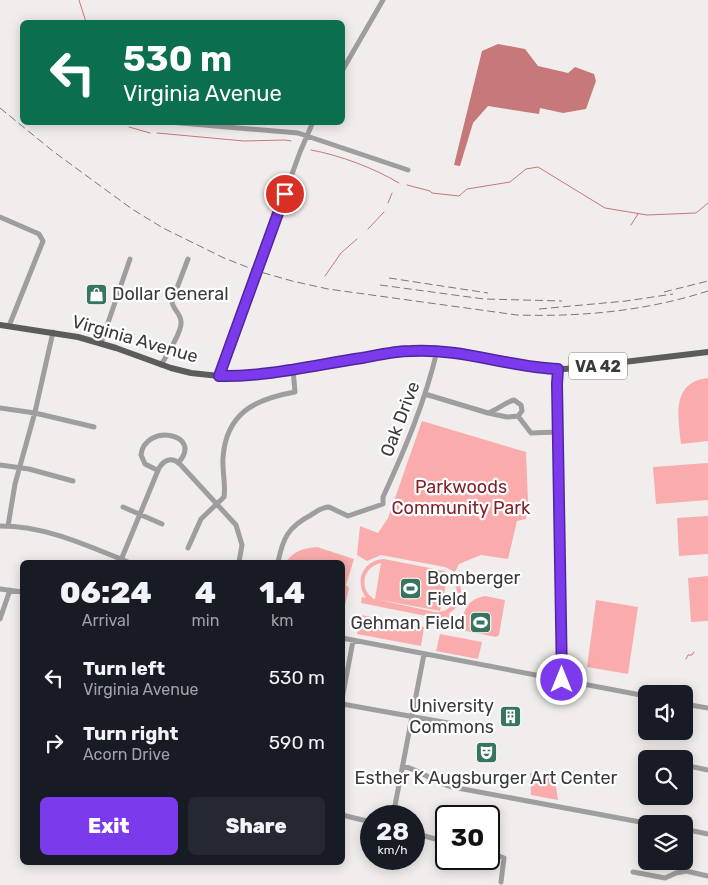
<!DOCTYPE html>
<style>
:root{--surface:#171b24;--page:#242831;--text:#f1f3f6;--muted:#9ea1a6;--accent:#7c3aed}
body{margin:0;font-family:Rubik,sans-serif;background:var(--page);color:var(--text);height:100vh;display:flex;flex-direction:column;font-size:19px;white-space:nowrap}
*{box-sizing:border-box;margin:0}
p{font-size:16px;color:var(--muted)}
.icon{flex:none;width:28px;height:28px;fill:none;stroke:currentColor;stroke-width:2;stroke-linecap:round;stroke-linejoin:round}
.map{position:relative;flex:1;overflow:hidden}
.details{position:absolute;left:20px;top:560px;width:325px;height:305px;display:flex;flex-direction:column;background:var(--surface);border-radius:8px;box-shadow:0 2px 12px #0003}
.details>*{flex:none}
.hud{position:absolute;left:20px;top:20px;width:325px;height:105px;border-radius:8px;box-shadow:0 2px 12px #0003;background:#0b6e4f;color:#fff;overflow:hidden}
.buttons{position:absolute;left:638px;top:685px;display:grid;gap:10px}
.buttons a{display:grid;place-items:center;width:55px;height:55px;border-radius:8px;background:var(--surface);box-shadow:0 2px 12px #0003;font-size:25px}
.speed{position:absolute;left:360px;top:805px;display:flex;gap:10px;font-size:25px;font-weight:700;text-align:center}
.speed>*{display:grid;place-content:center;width:65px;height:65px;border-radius:50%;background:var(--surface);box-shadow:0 2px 12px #0003;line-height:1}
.speed small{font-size:12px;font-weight:400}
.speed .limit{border:2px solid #111;border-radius:8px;background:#fff;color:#111}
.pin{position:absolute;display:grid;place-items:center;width:42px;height:42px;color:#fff;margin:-21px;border:2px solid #fff;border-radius:50%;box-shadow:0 1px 5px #0007}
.me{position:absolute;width:55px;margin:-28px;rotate:0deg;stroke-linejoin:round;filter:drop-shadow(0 0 4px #0008)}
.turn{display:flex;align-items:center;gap:18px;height:105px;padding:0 20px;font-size:22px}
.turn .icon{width:65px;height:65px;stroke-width:2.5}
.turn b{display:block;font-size:35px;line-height:42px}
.eta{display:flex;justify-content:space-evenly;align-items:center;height:85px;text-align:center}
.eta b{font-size:30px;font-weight:800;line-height:35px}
.button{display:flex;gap:10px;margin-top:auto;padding:10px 20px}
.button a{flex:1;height:58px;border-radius:8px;background:var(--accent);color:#fff;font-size:20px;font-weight:800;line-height:58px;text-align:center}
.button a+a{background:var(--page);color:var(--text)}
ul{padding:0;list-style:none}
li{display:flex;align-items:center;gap:15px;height:65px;padding:0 20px}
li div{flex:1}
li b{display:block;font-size:19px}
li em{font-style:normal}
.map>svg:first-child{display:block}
.green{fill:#f9acab;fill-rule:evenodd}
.water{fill:#c77878}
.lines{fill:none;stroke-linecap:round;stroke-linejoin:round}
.stream{stroke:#c77878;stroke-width:1}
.minor{stroke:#9f9d9d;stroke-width:5}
.major{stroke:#5e5b5b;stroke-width:6}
.rail{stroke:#7b7878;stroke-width:1;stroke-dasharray:8 4;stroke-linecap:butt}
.route-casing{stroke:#51269a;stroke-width:12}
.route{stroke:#7c3aed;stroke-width:9}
.labels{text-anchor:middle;stroke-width:4.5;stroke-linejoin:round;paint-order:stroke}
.shield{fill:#fff;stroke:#767474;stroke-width:1}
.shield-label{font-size:16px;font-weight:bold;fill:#3b3939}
.poi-label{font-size:18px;fill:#3b3939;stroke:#fff;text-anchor:start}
.street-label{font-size:18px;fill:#3b3939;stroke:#fff}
.park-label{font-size:18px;fill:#81222b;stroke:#fff}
</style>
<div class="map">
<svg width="708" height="885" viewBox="0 0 708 885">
<rect width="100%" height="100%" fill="#f1eded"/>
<path class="green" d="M708,378V441L681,444C678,417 671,382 708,378Z
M422,421L526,452L528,502L526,519L517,521L508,559L481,555L459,564L455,572L445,567L381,555L367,561L357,555L360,526L378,533L388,518Z
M708,463V500L656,504L653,467Z
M708,516V554L679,556L677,518Z
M317,547L354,559L346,585L349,588L343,614L342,562H286C294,551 303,548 317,547Z
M384,559L445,571C465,579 467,603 448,614L452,615L451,621L361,603L362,597L366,598C354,581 363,560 384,559ZM381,563L375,599H374C358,588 363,567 381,563ZM448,576C465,589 456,613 435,612L375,599L440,611Z
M708,576V621L691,622L688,578Z
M485,596L505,600L499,635L496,637L461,630C463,612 465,600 485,596Z
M596,600L638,607L628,674L587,667Z
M361,615L424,627L421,646L357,634Z
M440,634L482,642L478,659L436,651Z
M530,773L552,776V779L555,780L558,800L531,795Z"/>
<path class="water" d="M498,44L525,49L538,66L568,73L575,67L594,74L596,81L586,109L563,113L540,108L539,114L488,106L473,123L460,166L454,165L482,51Z"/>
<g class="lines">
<path class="stream" d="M79,0L86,22
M119,122L121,124
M129,127L150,133
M157,133L244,141L285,140L291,141
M311,150C339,155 374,168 399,183
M407,185L430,191L432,193L459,196L467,189L510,182L526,169L538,167L605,208L647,215L696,213L708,203
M388,203L392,193
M631,225L638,214
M368,229L384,212
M325,276L341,253L357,239
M686,659L688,655H692L694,652"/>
<path class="minor" d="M342,71L383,0
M169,122L298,133L408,170
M0,217L39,234L43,241L9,326
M101,343L130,259
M161,365C166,356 182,332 181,322C181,313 172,309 172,301L188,259
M558,369L562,679
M219,376L300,152L313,122
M425,394L488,413C497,410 506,402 514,400L521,405L522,411L518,416L507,417L488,413
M0,408L35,413L94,427
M518,416L531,433L558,432
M0,465L29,469L73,481
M157,470L145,464L141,455C145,422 205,434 178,463
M123,507L162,524
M0,526C46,526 86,545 128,562
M8,526L15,484L35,412L53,332
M188,548L201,519L224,497C226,485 222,471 223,458C226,413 255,399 295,392L293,369
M121,560L159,468C164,460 171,457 179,463L236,525L242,545L239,562
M278,562C283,538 288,527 311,515C317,511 322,507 329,507L348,516L383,504V497C405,449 425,402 437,351
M0,589L22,592
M0,619L10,590
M342,638L646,696
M342,699L353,641
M342,704L454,724
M684,704L708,708
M684,765L708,770
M403,766C420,770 434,782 452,787L651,824
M342,815L371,822
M393,816L424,654
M684,829L708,834
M414,833L446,842
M489,852L504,858L501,882
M633,872L665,878L676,873L686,871L708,876"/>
<path class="major" d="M0,325L78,337L116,348L171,368L191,373L219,376L261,374L413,351L453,352L526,366L565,369L708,352"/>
<path class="rail" d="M0,108L54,152L132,209L163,228L224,258L257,271L292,281L328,289L517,315C582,317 646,311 708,291
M389,278L488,293
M380,285L484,299L562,301
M664,292L708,281
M539,309L626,301L673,294"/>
</g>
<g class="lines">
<defs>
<path id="route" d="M285,194L219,376C267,377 315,365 362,358C378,355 395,351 411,351C461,348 508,367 558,369L557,384L562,680"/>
</defs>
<use href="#route" class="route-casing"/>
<use href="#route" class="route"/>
</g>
<defs>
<symbol id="shop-square" viewBox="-11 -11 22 22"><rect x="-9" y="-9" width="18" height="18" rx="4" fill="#387561" stroke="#fff"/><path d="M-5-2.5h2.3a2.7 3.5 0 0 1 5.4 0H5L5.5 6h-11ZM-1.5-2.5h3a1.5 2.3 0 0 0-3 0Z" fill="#fff"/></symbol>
<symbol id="stadium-square" viewBox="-11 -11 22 22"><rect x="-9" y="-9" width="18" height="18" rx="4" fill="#387561" stroke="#fff"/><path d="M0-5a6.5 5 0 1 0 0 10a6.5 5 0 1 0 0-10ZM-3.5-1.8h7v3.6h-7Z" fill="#fff"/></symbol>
<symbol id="building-square" viewBox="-11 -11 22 22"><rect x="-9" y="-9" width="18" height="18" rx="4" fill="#387561" stroke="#fff"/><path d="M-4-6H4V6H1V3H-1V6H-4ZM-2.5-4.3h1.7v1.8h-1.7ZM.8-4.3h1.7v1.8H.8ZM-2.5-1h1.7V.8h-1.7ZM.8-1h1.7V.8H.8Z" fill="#fff"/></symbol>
<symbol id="theatre-square" viewBox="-11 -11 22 22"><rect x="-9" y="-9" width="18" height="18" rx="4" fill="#387561" stroke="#fff"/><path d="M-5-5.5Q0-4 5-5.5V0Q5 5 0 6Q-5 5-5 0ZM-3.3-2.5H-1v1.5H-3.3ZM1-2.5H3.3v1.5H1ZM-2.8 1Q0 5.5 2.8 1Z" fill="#fff"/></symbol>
</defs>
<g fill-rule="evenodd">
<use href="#shop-square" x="84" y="282" width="25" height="25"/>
<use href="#stadium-square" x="398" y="576" width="25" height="25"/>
<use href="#stadium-square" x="468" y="610" width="25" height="25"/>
<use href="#building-square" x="498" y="704" width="25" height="25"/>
<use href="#theatre-square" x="474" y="740" width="25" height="25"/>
</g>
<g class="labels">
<rect class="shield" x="569" y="352.5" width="58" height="27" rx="4"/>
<g class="shield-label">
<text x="598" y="372">VA 42</text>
</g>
<g class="poi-label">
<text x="112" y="300">Dollar General</text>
<text x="427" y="584">Bomberger<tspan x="427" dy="21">Field</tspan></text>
<text x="465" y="629" text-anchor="end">Gehman Field</text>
<text x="494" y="712" text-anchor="end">University<tspan x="494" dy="21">Commons</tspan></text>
<text x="486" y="784" text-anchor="middle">Esther K Augsburger Art Center</text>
</g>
<g class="street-label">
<text transform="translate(135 339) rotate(16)" y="6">Virginia Avenue</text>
<text transform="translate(400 419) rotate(-69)" y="6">Oak Drive</text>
</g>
<g class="park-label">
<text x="461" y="493">Parkwoods<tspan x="461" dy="21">Community Park</tspan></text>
</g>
</g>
</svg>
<div class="buttons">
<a><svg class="icon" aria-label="sound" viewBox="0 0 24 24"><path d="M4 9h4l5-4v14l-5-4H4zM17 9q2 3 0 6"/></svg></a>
<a><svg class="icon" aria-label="search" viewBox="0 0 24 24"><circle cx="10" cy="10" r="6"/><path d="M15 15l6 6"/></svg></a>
<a><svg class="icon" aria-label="layers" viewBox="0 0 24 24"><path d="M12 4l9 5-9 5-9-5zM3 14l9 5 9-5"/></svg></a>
</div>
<div class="speed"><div>28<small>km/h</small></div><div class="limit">30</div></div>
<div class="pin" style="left:285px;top:194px;background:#d93025"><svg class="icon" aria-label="arrive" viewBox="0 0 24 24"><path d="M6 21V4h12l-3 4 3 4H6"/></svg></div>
<svg class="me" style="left:562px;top:680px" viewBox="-20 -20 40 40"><circle r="17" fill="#7c3aed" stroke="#fff" stroke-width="3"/><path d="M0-11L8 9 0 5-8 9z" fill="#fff"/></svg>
<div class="hud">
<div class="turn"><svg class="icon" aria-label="left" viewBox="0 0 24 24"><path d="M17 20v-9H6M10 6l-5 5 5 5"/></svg><div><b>530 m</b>Virginia Avenue</div></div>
</div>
<section class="details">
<div class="eta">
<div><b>06:24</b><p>Arrival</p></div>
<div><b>4</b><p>min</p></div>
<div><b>1.4</b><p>km</p></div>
</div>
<ul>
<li><svg class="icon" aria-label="left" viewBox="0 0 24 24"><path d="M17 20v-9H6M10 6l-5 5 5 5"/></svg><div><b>Turn left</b><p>Virginia Avenue</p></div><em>530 m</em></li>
<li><svg class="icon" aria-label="right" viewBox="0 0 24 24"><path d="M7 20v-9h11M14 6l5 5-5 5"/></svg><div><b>Turn right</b><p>Acorn Drive</p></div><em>590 m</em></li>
</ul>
<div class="button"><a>Exit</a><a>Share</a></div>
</section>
</div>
